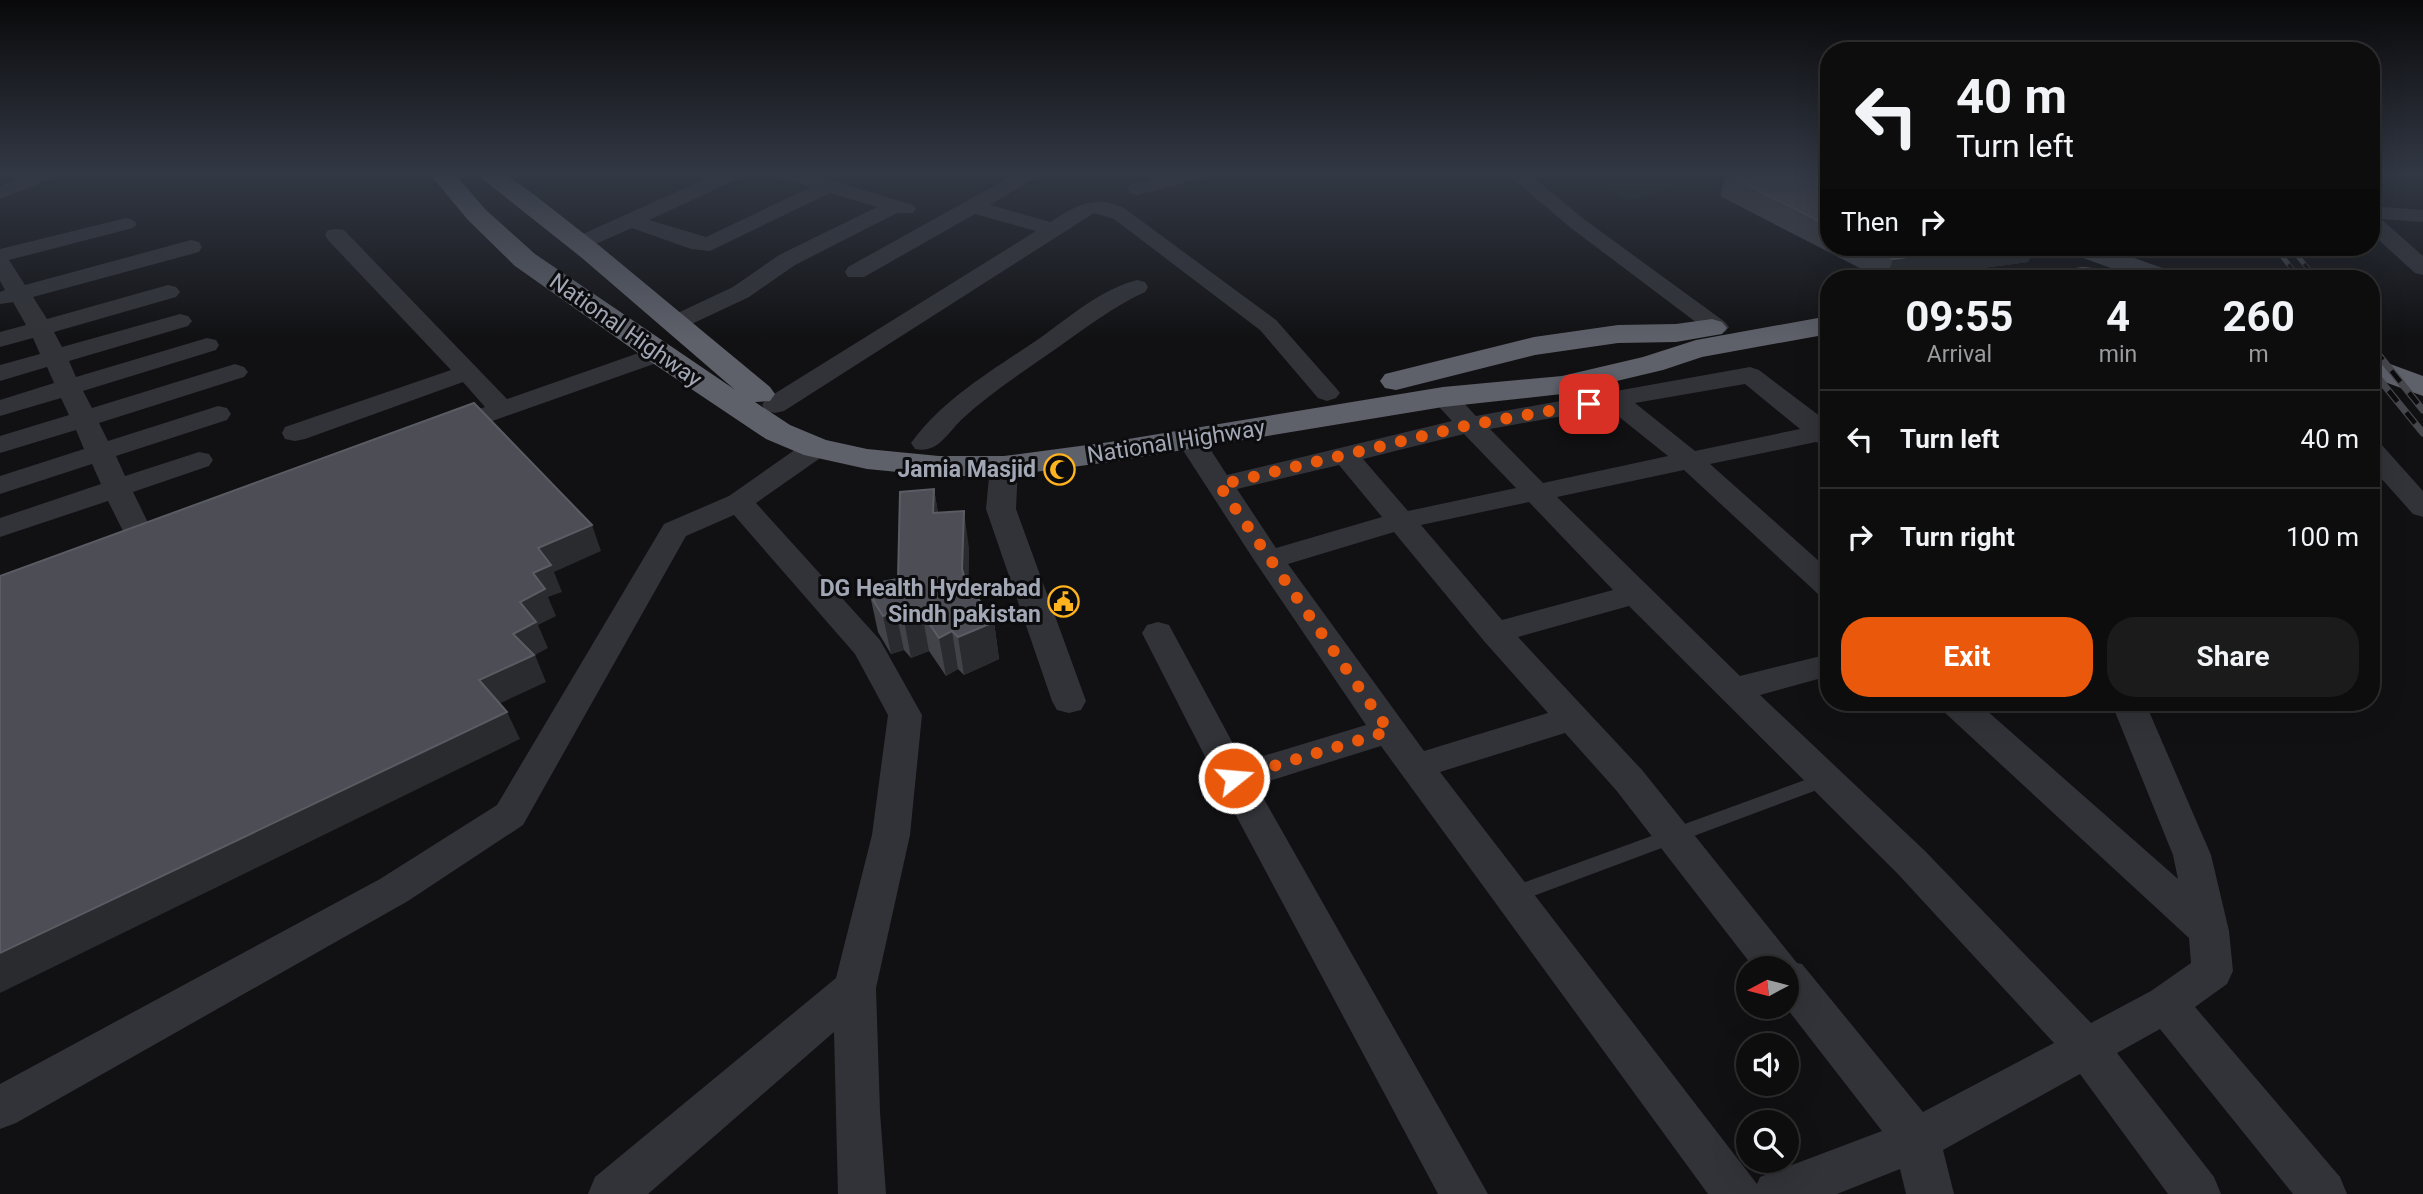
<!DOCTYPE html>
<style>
:root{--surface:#0d0d0e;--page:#1b1b1c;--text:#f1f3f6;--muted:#9a9c9e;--line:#2d2d2e;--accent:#ea580c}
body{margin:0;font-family:Roboto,sans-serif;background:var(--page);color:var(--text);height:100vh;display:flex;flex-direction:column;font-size:26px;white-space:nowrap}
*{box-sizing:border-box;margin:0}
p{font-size:23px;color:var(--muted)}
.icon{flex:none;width:38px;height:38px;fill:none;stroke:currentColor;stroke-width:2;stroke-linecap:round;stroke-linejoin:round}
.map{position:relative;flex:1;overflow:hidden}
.side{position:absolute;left:1820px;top:270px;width:560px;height:441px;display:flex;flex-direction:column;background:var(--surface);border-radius:28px;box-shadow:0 7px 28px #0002,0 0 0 2px var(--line)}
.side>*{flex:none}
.guide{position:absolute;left:1820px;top:42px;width:560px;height:214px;border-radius:28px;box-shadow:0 7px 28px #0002,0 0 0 2px var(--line);background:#0d0d0e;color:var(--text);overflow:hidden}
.needle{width:46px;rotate:263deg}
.tools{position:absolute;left:1736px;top:956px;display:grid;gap:14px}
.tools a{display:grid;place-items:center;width:63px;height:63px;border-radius:50%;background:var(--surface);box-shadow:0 7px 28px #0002,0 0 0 2px var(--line);font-size:35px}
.pin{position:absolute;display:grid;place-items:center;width:60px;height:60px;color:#fff;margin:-30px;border-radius:14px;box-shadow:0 4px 10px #0006}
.me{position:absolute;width:77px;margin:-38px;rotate:73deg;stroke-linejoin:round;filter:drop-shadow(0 0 5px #0008)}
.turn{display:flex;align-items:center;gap:24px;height:147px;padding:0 21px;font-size:32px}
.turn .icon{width:91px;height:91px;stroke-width:2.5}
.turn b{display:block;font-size:49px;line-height:60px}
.then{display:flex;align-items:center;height:66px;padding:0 21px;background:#0003;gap:14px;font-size:26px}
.eta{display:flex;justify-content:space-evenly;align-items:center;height:119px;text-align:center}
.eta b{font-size:42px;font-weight:700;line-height:49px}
.primary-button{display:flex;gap:14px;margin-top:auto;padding:14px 21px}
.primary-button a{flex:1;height:80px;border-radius:28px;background:var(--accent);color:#fff;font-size:28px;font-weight:700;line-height:80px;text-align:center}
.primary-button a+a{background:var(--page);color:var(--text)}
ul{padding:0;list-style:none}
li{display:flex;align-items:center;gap:21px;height:98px;padding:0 21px;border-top:2px solid var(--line)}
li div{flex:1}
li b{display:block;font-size:26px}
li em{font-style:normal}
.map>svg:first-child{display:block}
.green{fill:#19211a}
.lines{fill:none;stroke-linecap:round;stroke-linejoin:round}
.lane{fill:#323338;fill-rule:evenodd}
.street{fill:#323338;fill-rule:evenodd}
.secondary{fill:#404248;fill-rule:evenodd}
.highway{fill:#5e616a;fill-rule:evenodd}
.rail-far1-casing{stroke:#45474d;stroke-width:5}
.rail-casing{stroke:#45474d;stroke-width:7}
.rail-far1{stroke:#0c0c0e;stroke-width:3.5;stroke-dasharray:11;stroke-linecap:butt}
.rail{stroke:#0c0c0e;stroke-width:4.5;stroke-dasharray:14;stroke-linecap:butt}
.wall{fill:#424349}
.shaded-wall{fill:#2a2b2f}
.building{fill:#4d4e55;stroke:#5a5c64;stroke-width:2}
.route{stroke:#ea580c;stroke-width:12;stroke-dasharray:0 21.6}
.labels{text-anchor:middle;stroke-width:6;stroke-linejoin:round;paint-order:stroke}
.street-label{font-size:23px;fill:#a2a7b5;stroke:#0c0c0e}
.poi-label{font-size:23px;font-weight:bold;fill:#a2a7b5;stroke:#0c0c0e;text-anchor:end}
</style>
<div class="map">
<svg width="2423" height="1194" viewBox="0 0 2423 1194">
<rect width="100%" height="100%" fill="#111113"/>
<path class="green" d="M1573,173H1724L1627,201Z"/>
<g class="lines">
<path class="lane" d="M1827,772L1833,774L1836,779L1833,784L1520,901L1513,903L1506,901L1503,895L1506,889Z"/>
<path class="street" d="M31,173H59L56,177L0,199V186Z
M718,173H745L742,177L649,220L706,237L811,187L779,177L776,173H807L913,205L916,209L913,213H897L795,265L749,297L681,329L673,331L665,329L661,324L665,319L733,287L779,255L877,207L830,193L710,251L691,249L632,228L582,250L574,248L571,243L574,238Z
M1017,173H1042L990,205L1050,222C1076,206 1094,194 1124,208L1276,320L1336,388L1340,393L1336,398L1327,401L1318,398L1260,330L1114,219L1094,213L784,411L775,413L766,411L762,405L766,399L1036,231L975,214L864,277H848L845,272L848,267Z
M1177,173H1212L1209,177L1137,195L1130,193L1127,189L1130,185Z
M1506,173H1528L1585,220L1725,322L1729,327L1725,332L1717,334L1709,332L1571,228Z
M2371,206L2423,210V222L2381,219L2423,256V275L2415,273L2371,233Z
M126,218L133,220L137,224L133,228L9,260L25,285L191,240L199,242L202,247L199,252L33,297L47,319L168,285L176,287L180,292L176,297L54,332L62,347L180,314L188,316L192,321L188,326L69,361L76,377L207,338L216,340L219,345L216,350L83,391L92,408L235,364L244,367L248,372L244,377L99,423L108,441L218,406L227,408L231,414L227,420L116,456L125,476L199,452L209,454L213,460L209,466L133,492L158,543L154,549L143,552L132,549L108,501L0,537V518L101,484L92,464L0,494V476L84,449L76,430L0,453V436L69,415L61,398L0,416V400L54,383L47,367L0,381V365L40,354L33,338L0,347V332L26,325L13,302L0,304V292L5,290L0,281V249Z
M336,229L344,230L507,399L650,349L659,347L668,349L671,354L668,359L447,437L438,435L434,429L438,423L485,407L463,382L305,439L295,441L285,439L282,433L285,427L451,370L328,240L325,235L328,230Z
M1137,280L1145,282L1148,287L1145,292C1114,306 1087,327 1060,346C1026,370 991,392 961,420C947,434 937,454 915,449L911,443C943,398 996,368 1040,338C1070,317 1101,289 1137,280Z
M1750,367L1759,370L1829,423V447L1816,442L1710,464L1829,570V597L1818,594L1684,470L1557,497L1740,676L1829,654V676L1760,695L1925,851L2091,1023L2151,991L2191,963L2189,938L1943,711L1938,702H1977L2178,879L2173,855L2111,702H2145L2211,855L2229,931L2233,971L2227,984L2195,1007L2340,1177L2347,1194H2293L2160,1029L2117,1053L2214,1177L2221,1194H2168L2080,1074L1943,1150L1954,1194H1906L1900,1169L1837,1194H1708L1381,746L1256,785L1488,1194H1438L1216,778L1142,633L1147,625L1158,622L1169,625L1243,762L1366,725L1254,560L1177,441L1181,435L1191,433L1201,435L1227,475L1452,421L1430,397L1434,391C1454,387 1463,403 1476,416ZM1745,384L1800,429L1695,451L1635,403ZM1608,408L1668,456L1543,483L1490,429ZM1464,434L1516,488L1408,511L1363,459ZM1339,465L1382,517L1276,548L1237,489ZM1529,502L1613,590L1502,620L1421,525ZM1394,532L1484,641L1548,713L1424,751L1288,564ZM1629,606L1897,873L2054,1043L1923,1112L1802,964L1797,963L1642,770L1518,637ZM1565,733L1616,790L1754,968H1787L1785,1006L1882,1131L1760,1177L1757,1184L1440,772Z
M816,440L826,442L830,448L826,454L756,503L880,640L922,715L910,835L876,988L880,1112L886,1194H838L834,1032L648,1194H588L595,1177L836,978L872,835L888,715L855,654L734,515L686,536L523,825L408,901L16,1123L0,1129V1084L380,879L497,805L664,524L729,496L806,442Z
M2371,442L2381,444L2423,491V517L2413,514L2371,467Z
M1004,458L1014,460L1018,466L1016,509L1086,701L1081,710L1069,713L1057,710L1052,701L986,509L990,466L994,460Z"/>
<path class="secondary" d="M2065,247H2103L2174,272L2178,278H2139L2069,253Z"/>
<path class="highway" d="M429,173H454L486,210L535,254L734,389L582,258L475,173H503L532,193L601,247L770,387L775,394L770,401L755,402L790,425L826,440L867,449L939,456H1004L1110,442L1443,387L1562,376L1643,357L1696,340L1829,316V334L1702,357L1663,370L1562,394L1443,407L1110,462L1004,476H939L867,469L804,455L766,439L648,360L515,266L468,220Z
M2083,267L2132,272L2136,278H2038L2042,272Z
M1712,319L1722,322L1727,328L1722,334L1676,342L1618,343L1535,355L1396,390L1385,388L1380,381L1385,374L1534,337L1618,325L1676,324Z
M2371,357L2423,376V396L2371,377Z"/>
<defs>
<path id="rail-far1" d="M2275,247L2299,278
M2290,247L2316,278
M2371,346L2375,351"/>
<path id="rail" d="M2374,349L2423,410
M2371,369L2423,433"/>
</defs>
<use href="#rail-far1" class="rail-far1-casing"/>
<use href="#rail" class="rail-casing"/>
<use href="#rail-far1" class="rail-far1"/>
<use href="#rail" class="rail"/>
</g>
<path class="wall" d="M1829,173V247H2034L2028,262L1909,278H1879L1720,196L1726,174Z
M934,489L938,513L969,548L968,584L994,622L999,659L964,675L958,669L946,676L929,651L911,658L904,650L891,654L878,632L870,595L884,590L882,582L898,579Z"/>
<path class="shaded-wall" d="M1983,247H2034L2028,262L1909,278H1886L1893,259Z
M934,489L940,525L933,513Z
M964,511L969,548L968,606L962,569Z
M592,525L601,551L554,572L562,592L548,597L556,616L538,625L548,648L535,655L546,682L492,707L479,680L513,634L520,602L538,548Z
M896,612L904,650L891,654L883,616Z
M922,613L929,651L911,658L904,620Z
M994,622L999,659L964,675L958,637Z
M952,631L958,669L946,676L939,638Z
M507,712L520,739L0,993V953Z"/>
<path class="building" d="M1730,173H1829V226L1726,174Z
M1869,247H1983L1893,259Z
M474,403L592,525L538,548L551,565L533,573L545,589L520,602L536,622L513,634L534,655L479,680L507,712L0,953V576Z
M934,489L933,513L964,511L962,569L965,579L994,622L958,637L952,631L939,638L922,613L904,620L896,612L883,616L870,595L885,590L882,582L898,579L900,492Z"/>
<linearGradient id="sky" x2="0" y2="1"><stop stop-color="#09090a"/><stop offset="0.51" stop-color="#323844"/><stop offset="1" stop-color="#323844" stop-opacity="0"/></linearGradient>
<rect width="2423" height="340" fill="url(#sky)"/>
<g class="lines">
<path class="route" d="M1234,778L1389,731L1219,485L1469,425L1589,404"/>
</g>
<defs>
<symbol id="mosque-ring" viewBox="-11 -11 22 22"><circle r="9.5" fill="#0c0c0e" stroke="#ffb31e" stroke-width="1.5"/><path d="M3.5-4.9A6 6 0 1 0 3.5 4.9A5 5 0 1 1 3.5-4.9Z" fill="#ffb31e"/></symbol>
<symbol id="civic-ring" viewBox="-11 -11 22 22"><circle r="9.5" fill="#0c0c0e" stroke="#ffb31e" stroke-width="1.5"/><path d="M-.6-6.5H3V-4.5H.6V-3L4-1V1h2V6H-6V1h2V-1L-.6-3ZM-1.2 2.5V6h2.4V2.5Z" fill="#ffb31e"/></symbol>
</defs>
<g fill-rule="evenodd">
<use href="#mosque-ring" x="1042" y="452" width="35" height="35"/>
<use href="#civic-ring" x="1046" y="584" width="35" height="35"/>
</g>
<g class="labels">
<g class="street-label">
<text transform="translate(626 330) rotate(35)" y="8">National Highway</text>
<text transform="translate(1176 441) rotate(-9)" y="8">National Highway</text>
</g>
<g class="poi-label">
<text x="1036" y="477">Jamia Masjid</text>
<text x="1041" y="596">DG Health Hyderabad<tspan x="1041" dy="26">Sindh pakistan</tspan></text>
</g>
</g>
</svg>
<div class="tools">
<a><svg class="needle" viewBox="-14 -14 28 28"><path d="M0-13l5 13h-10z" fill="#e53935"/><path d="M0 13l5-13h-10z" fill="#9a9c9e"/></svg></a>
<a><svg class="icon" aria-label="sound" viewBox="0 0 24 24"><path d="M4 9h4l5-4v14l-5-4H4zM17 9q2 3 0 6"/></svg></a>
<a><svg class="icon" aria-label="search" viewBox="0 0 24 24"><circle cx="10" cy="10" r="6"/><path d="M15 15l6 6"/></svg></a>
</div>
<div class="pin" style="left:1589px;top:404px;background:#d93025"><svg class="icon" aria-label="arrive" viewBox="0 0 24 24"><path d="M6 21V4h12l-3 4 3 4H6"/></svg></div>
<svg class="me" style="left:1234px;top:778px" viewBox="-20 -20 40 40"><circle r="17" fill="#ea580c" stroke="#fff" stroke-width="3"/><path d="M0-11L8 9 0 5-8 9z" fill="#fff"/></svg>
<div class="guide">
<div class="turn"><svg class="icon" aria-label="left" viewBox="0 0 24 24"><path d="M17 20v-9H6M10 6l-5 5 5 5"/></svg><div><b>40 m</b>Turn left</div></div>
<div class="then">Then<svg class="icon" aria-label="right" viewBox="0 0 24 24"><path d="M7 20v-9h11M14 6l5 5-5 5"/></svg></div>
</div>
<section class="side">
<div class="eta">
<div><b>09:55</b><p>Arrival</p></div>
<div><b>4</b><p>min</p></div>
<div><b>260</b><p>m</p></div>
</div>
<ul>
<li><svg class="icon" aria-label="left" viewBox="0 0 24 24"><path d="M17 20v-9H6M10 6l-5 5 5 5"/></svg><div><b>Turn left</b></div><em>40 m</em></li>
<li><svg class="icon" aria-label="right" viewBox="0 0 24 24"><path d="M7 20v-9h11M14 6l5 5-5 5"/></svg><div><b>Turn right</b></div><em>100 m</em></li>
</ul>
<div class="primary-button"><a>Exit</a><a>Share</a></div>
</section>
</div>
